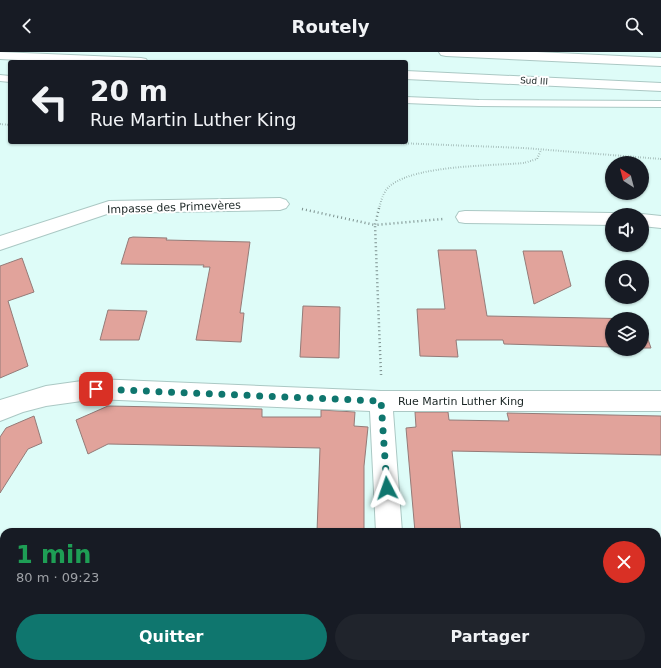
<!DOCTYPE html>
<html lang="fr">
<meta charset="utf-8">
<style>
:root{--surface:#171b24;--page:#20242c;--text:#f1f3f6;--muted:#9ea1a6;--accent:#0f766e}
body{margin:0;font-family:"DejaVu Sans",sans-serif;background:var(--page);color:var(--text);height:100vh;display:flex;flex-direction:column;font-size:15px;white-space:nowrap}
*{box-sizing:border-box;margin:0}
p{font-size:13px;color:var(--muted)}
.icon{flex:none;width:22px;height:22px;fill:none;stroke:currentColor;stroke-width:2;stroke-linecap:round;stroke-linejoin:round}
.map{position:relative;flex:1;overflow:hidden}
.drawer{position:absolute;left:0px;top:476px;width:661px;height:140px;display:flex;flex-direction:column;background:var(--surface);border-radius:12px 12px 0 0;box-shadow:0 1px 3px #0004}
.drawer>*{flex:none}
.banner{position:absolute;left:8px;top:8px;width:400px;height:84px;border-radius:4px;box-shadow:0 1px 3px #0004;background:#171b24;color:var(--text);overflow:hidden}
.needle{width:26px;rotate:324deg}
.fabs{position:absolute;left:605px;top:104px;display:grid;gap:8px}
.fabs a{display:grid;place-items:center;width:44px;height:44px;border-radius:50%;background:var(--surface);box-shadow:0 1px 3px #0004;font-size:20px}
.pin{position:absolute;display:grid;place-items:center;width:34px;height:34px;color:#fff;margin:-17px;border-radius:8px;box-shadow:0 2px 6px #0006}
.me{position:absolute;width:44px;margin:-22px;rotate:356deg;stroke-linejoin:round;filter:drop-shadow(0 0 3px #0008)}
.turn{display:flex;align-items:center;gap:14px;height:84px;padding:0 16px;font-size:18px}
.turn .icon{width:52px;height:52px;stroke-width:2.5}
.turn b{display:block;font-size:28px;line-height:34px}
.round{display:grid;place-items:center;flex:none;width:42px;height:42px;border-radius:21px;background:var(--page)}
.overview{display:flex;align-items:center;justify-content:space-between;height:68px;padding:0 16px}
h1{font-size:24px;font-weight:700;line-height:30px;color:#1e9e55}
.action{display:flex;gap:8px;margin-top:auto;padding:8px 16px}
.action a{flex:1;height:46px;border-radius:24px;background:var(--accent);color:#fff;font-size:16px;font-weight:700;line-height:46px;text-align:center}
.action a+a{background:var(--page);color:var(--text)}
header{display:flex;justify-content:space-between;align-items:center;height:52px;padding:0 16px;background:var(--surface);font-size:18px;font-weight:700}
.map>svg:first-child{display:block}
.building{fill:#e1a39b;stroke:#947b78}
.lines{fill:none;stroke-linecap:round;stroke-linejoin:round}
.service-casing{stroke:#abc8c4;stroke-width:2}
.minor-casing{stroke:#abc8c4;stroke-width:2}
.trunk-casing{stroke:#abc8c4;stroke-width:2}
.path-far1{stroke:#7b8f8d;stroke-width:2;stroke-dasharray:0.5 2;stroke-linecap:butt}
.path{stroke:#7b8f8d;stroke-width:2.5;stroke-dasharray:1 3;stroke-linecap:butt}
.service{fill:#fff;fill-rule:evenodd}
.minor{fill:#fff;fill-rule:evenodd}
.trunk{fill:#fff;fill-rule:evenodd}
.route{stroke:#0f766e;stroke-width:7;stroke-dasharray:0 12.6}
.labels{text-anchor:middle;stroke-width:4;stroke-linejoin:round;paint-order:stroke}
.far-street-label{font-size:9px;fill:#192423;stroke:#fff}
.street-label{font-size:11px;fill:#192423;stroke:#fff}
</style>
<header><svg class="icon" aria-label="back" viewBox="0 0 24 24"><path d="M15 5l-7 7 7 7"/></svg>Routely<svg class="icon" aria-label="search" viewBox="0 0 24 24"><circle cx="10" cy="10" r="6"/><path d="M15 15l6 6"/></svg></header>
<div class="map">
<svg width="661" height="616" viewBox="0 0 661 616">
<rect width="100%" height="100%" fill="#defcf8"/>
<path class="building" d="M133,185L167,186L166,188L250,190L240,261H244L241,290L196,288L210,215H203L204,213L121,212L129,186Z
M438,198H476L487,264L641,267H612V295L504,292L503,288H456L458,305L420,304L417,257H445Z
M523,199H562L571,234L534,252Z
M22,206L34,240L8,249L28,314L0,326V214Z
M303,254L340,255L339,306L300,305Z
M108,258L147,259L139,288H100Z
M642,270L651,296H642Z
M108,354L262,357V365H321V358L355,360L354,374L368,375L364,414V480H317L320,396L108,392L88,402L76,368Z
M415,360H448L449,368L509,369L507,361L661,364V403L452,399L461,480H415L406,376L416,375Z
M34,364L42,391L28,397L0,441V385L6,376Z"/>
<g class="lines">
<defs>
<path id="service" d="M0,23L10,24V30L0,29Z
M406,45L479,48L661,49V55L479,54L406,51Z"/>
<path id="minor" d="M280,146L286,148L289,152L286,156L280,158L110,161L0,198V184L109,149Z
M465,159L612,161L619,163H612V173L465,171L459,170L456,165L459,160Z
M642,162L661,164V176L642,174V163H637Z
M96,327L381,339H661V359H393L402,480H376L370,359L96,347L46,354L23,360L0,369V348L46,334Z
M348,612H380L378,616H346Z
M409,612H440L442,616H411Z"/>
<path id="trunk" d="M0,0L141,6L146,7L148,10H55L0,7Z
M439,0H537L661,6V14L446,4L441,3Z
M406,19L661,31V39L406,27Z"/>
</defs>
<use href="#service" class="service-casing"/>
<use href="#minor" class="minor-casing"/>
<use href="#trunk" class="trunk-casing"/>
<path class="path-far1" d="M0,72L10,73
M371,90L524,96L661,107
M379,157C381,148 384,138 391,133C418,113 490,114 524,111L537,107L541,98"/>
<path class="path" d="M379,156L375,173L443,167
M302,157L375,173L381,323"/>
<use href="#service" class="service"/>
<use href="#minor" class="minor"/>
<use href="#trunk" class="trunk"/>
</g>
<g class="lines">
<path class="route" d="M96,337L381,349L387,436"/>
</g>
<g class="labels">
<g class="far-street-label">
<text transform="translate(534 29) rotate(3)" y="3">Sud III</text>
</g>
<g class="street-label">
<text transform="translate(174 155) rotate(-2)" y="4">Impasse des Primevères</text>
<text x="461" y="353">Rue Martin Luther King</text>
</g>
</g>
</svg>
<div class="fabs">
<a><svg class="needle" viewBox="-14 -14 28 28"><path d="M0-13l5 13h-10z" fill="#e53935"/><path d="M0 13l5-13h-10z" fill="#9ea1a6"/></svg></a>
<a><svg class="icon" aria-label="sound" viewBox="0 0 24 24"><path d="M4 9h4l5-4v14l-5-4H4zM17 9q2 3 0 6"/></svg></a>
<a><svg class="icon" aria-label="search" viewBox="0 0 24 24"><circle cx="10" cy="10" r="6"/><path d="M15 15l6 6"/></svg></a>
<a><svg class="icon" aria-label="layers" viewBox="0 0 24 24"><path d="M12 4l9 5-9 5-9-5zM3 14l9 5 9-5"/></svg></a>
</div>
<div class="pin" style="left:96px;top:337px;background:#d93025"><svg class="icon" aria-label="arrive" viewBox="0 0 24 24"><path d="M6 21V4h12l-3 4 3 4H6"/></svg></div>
<svg class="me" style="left:387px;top:436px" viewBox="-20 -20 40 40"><path d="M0-17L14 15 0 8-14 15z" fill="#0f766e" stroke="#fff" stroke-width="4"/></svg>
<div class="banner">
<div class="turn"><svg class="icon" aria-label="left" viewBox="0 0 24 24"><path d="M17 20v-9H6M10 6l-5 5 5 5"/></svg><div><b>20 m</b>Rue Martin Luther King</div></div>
</div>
<section class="drawer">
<div class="overview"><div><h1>1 min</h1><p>80 m · 09:23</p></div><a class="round" style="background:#d93025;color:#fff"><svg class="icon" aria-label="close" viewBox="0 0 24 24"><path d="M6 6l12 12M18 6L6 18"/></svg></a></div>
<div class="action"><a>Quitter</a><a>Partager</a></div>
</section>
</div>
